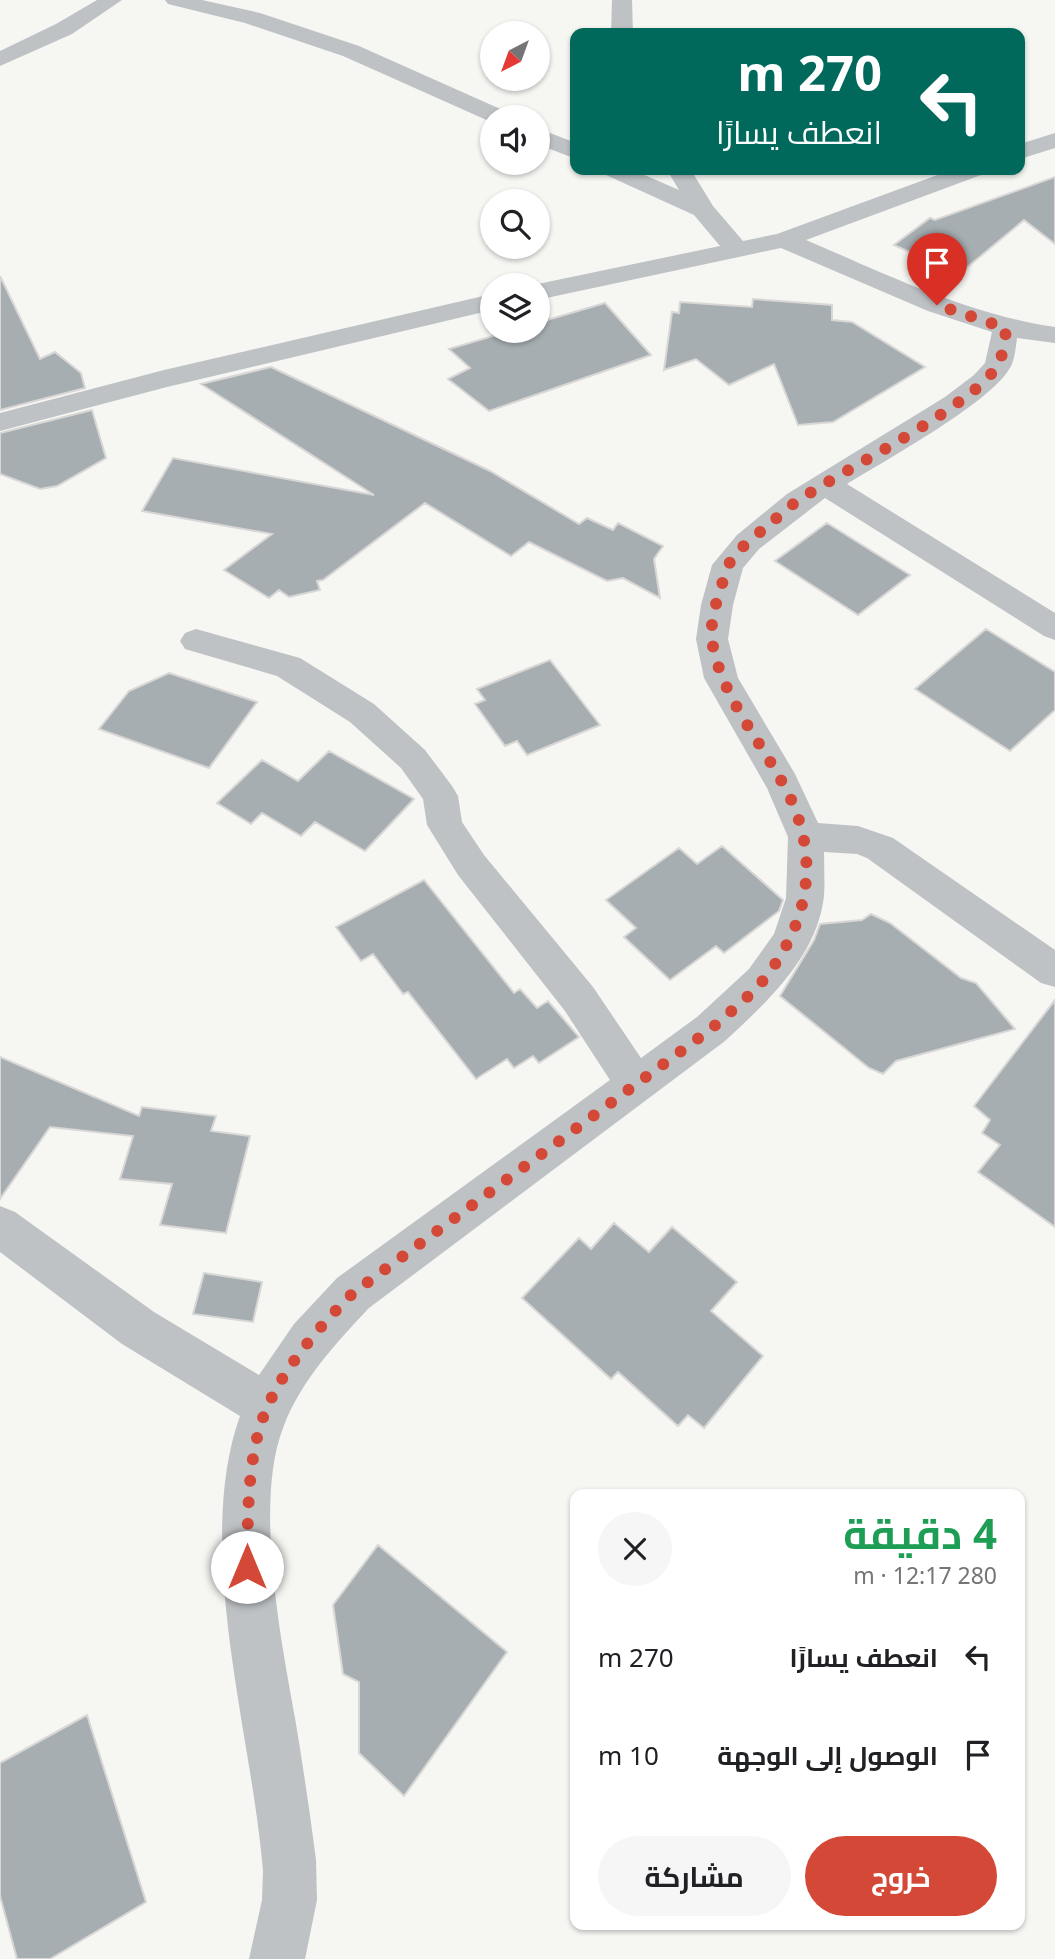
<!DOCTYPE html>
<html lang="ar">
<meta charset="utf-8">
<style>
:root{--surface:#fff;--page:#f6f6f6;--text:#202124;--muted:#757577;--accent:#d34837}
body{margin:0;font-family:"Noto Sans",Cairo,sans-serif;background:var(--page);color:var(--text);direction:rtl;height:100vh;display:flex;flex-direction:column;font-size:26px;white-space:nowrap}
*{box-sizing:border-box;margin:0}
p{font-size:23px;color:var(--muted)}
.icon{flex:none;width:38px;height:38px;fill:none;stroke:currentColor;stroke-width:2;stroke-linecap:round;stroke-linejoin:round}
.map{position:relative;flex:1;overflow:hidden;direction:ltr}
.drawer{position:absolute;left:570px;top:1489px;width:455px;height:441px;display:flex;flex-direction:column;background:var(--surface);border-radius:14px;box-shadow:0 2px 5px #0004;direction:rtl}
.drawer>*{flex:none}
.top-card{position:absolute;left:570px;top:28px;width:455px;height:147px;border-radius:14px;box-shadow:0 2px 5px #0004;direction:rtl;background:#00695c;color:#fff;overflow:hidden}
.needle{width:46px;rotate:221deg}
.buttons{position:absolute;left:480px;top:21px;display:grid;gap:14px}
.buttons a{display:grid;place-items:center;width:70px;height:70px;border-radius:50%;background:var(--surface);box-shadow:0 2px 5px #0004;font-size:35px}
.pin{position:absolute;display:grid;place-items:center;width:60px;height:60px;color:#fff;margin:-72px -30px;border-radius:50% 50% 50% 0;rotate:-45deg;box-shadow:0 0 7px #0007}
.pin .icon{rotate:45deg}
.me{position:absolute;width:77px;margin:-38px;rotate:0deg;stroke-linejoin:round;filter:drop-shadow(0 0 5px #0008)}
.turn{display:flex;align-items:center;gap:24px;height:147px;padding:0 28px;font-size:32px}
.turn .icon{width:91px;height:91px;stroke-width:2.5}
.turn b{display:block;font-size:49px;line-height:60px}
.round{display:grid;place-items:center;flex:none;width:74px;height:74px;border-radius:37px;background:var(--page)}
.headline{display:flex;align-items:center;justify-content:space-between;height:119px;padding:0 28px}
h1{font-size:42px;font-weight:700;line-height:52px;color:#1e9e55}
.cta{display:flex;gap:14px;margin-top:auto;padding:14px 28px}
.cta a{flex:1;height:80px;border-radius:42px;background:var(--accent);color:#fff;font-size:28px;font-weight:700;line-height:80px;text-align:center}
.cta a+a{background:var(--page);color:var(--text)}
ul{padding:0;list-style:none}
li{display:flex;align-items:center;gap:21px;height:98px;padding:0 28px}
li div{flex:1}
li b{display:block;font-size:26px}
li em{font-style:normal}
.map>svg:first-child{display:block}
.building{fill:#a6aeb2;stroke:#d8d7d6;stroke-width:2}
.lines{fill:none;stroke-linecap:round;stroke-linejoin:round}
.minor{fill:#bec2c5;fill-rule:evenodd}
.route{stroke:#d34837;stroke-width:12;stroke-dasharray:0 21.6}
</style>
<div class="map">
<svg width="1055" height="1959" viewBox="0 0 1055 1959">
<rect width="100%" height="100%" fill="#f6f6f3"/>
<path class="building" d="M1055,177V244L1024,220L959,274L894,245L930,218L935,220Z
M0,276L40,359L55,352L81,373L85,388L0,410Z
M753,299L832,305V320L852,322L925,367L833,422L798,425L774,364L729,385L696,359L664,370L672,312L679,313L680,302L752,307Z
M605,303L651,355L489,411L448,379L470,368L449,349L510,331H537V323Z
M271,367L490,471L579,524L587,518L613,530L618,523L663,546L654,559L660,598L623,578L607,581L529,542L511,556L425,503L323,580L317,581L320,590L289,597L279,590L269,598L224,570L272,534L142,511L173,458L374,495L201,384Z
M92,410L106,458L57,486L40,489L0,474V433Z
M827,523L910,575L858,615L775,561Z
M986,629L1055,672V710L1010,751L915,689Z
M550,660L600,725L527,755L517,741L505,746L475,704L485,700L477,689Z
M169,673L257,702L209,768L99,729L129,691Z
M329,751L414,799L365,851L315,822L301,836L262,813L251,824L217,803L262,760L298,781Z
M722,846L783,900L779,911L724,953L716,946L670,980L624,937L636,928L606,900L679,848L697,864Z
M424,880L514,993L520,989L537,1008L548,1001L579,1037L539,1063L533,1056L514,1068L507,1059L476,1079L408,992L403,994L373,954L361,961L336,927Z
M871,914L890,923L961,978L976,983L1015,1029L896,1061L883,1074L869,1068L780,996L814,940L820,924L862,920Z
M1055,1000V1227L978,1172L1000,1145L982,1133L990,1120L974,1106Z
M0,1057L139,1116L142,1107L216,1116L211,1131L250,1136L226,1233L160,1225L172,1184L120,1179L133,1136L50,1127L0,1199Z
M614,1223L649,1252L672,1227L737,1282L711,1311L763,1356L704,1428L688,1415L678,1426L618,1372L611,1379L522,1298L579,1238L591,1249Z
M204,1273L262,1282L253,1322L193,1314Z
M378,1545L507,1652L404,1796L359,1753V1682L343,1674L333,1605Z
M87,1715L146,1902L50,1959H17L0,1896V1763Z"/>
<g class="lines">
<path class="minor" d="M97,0H122L72,34L0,66V51L56,24Z
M165,0H202L260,13L359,46L507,112L511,117H492L491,122L343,56L245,23L168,4Z
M612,0H632L633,33H611Z
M537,128L576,143V159L537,144Z
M1055,133V148L1020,159V144Z
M602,170H633L679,190L667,170H691L713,206L743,241L777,234L951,170H985L981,175L806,240C888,275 967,314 1055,327V343L1017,338C1016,346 1015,356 1012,364C998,399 882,462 847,484L1055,613V640L1044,636L825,498L759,549L743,568L733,605L728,639L738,678L795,774L818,823L858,826L893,838L1055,950V987L1041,983L867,858L857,854L824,852C824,867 825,882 824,896C817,957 767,1002 725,1041L369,1308C335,1344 300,1382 283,1428C254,1503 281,1640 295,1718C303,1766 310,1813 316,1860L317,1900L305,1959H249L262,1900L263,1871C252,1734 193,1547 240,1416L122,1344L0,1252V1206L15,1212L154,1312L259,1375L294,1324L337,1278L610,1080L565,1011L458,875L427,825L423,799L401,768L350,722L277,676L185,649L180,641L185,633L196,629L300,658L374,704L425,750L452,786L458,796L462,822L484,855L593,987L641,1058L697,1017L749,969L774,934L786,898L788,837L767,788L704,678L696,639L701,605L712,565L737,535L787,494L945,397L974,375L985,363L992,332L928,311L781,248L537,300V285H533L720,246L694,215L606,175Z
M492,294V310L167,387L0,431V413L164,370Z"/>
</g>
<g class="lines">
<path class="route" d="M247,1567C248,1522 247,1477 258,1434C271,1381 316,1330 353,1293L711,1029C728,1013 750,997 765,978C812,918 821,850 782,782C757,736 721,695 712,641C709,620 720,590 727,569C732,553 753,538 766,527C777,518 787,508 799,500C841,471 979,403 998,364C1004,353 1005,340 1006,328L937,305"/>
</g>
</svg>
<div class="buttons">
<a><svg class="needle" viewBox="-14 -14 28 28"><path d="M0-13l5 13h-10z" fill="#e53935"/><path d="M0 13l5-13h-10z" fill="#757577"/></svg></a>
<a><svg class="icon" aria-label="sound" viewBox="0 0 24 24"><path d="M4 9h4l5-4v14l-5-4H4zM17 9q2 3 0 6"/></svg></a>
<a><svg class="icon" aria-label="search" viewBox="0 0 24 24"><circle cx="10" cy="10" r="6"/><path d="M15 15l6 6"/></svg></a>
<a><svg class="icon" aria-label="layers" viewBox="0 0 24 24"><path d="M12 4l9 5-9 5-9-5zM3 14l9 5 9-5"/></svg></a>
</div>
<div class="pin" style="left:937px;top:305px;background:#d93025"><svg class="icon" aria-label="arrive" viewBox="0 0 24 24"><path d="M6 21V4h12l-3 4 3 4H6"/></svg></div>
<svg class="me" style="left:247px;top:1567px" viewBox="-20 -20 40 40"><circle r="19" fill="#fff"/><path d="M0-13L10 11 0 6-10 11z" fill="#d34837"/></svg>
<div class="top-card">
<div class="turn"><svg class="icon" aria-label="left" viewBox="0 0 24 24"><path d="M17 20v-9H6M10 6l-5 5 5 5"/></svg><div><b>270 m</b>انعطف يسارًا</div></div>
</div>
<section class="drawer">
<div class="headline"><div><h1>4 دقيقة</h1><p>280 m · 12:17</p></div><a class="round"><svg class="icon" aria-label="close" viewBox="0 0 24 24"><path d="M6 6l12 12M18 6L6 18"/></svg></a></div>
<ul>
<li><svg class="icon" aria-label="left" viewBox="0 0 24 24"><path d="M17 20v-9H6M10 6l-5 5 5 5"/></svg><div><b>انعطف يسارًا</b></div><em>270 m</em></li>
<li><svg class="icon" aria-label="arrive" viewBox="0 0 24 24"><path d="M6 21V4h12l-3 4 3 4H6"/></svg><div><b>الوصول إلى الوجهة</b></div><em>10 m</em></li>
</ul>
<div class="cta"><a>خروج</a><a>مشاركة</a></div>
</section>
</div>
